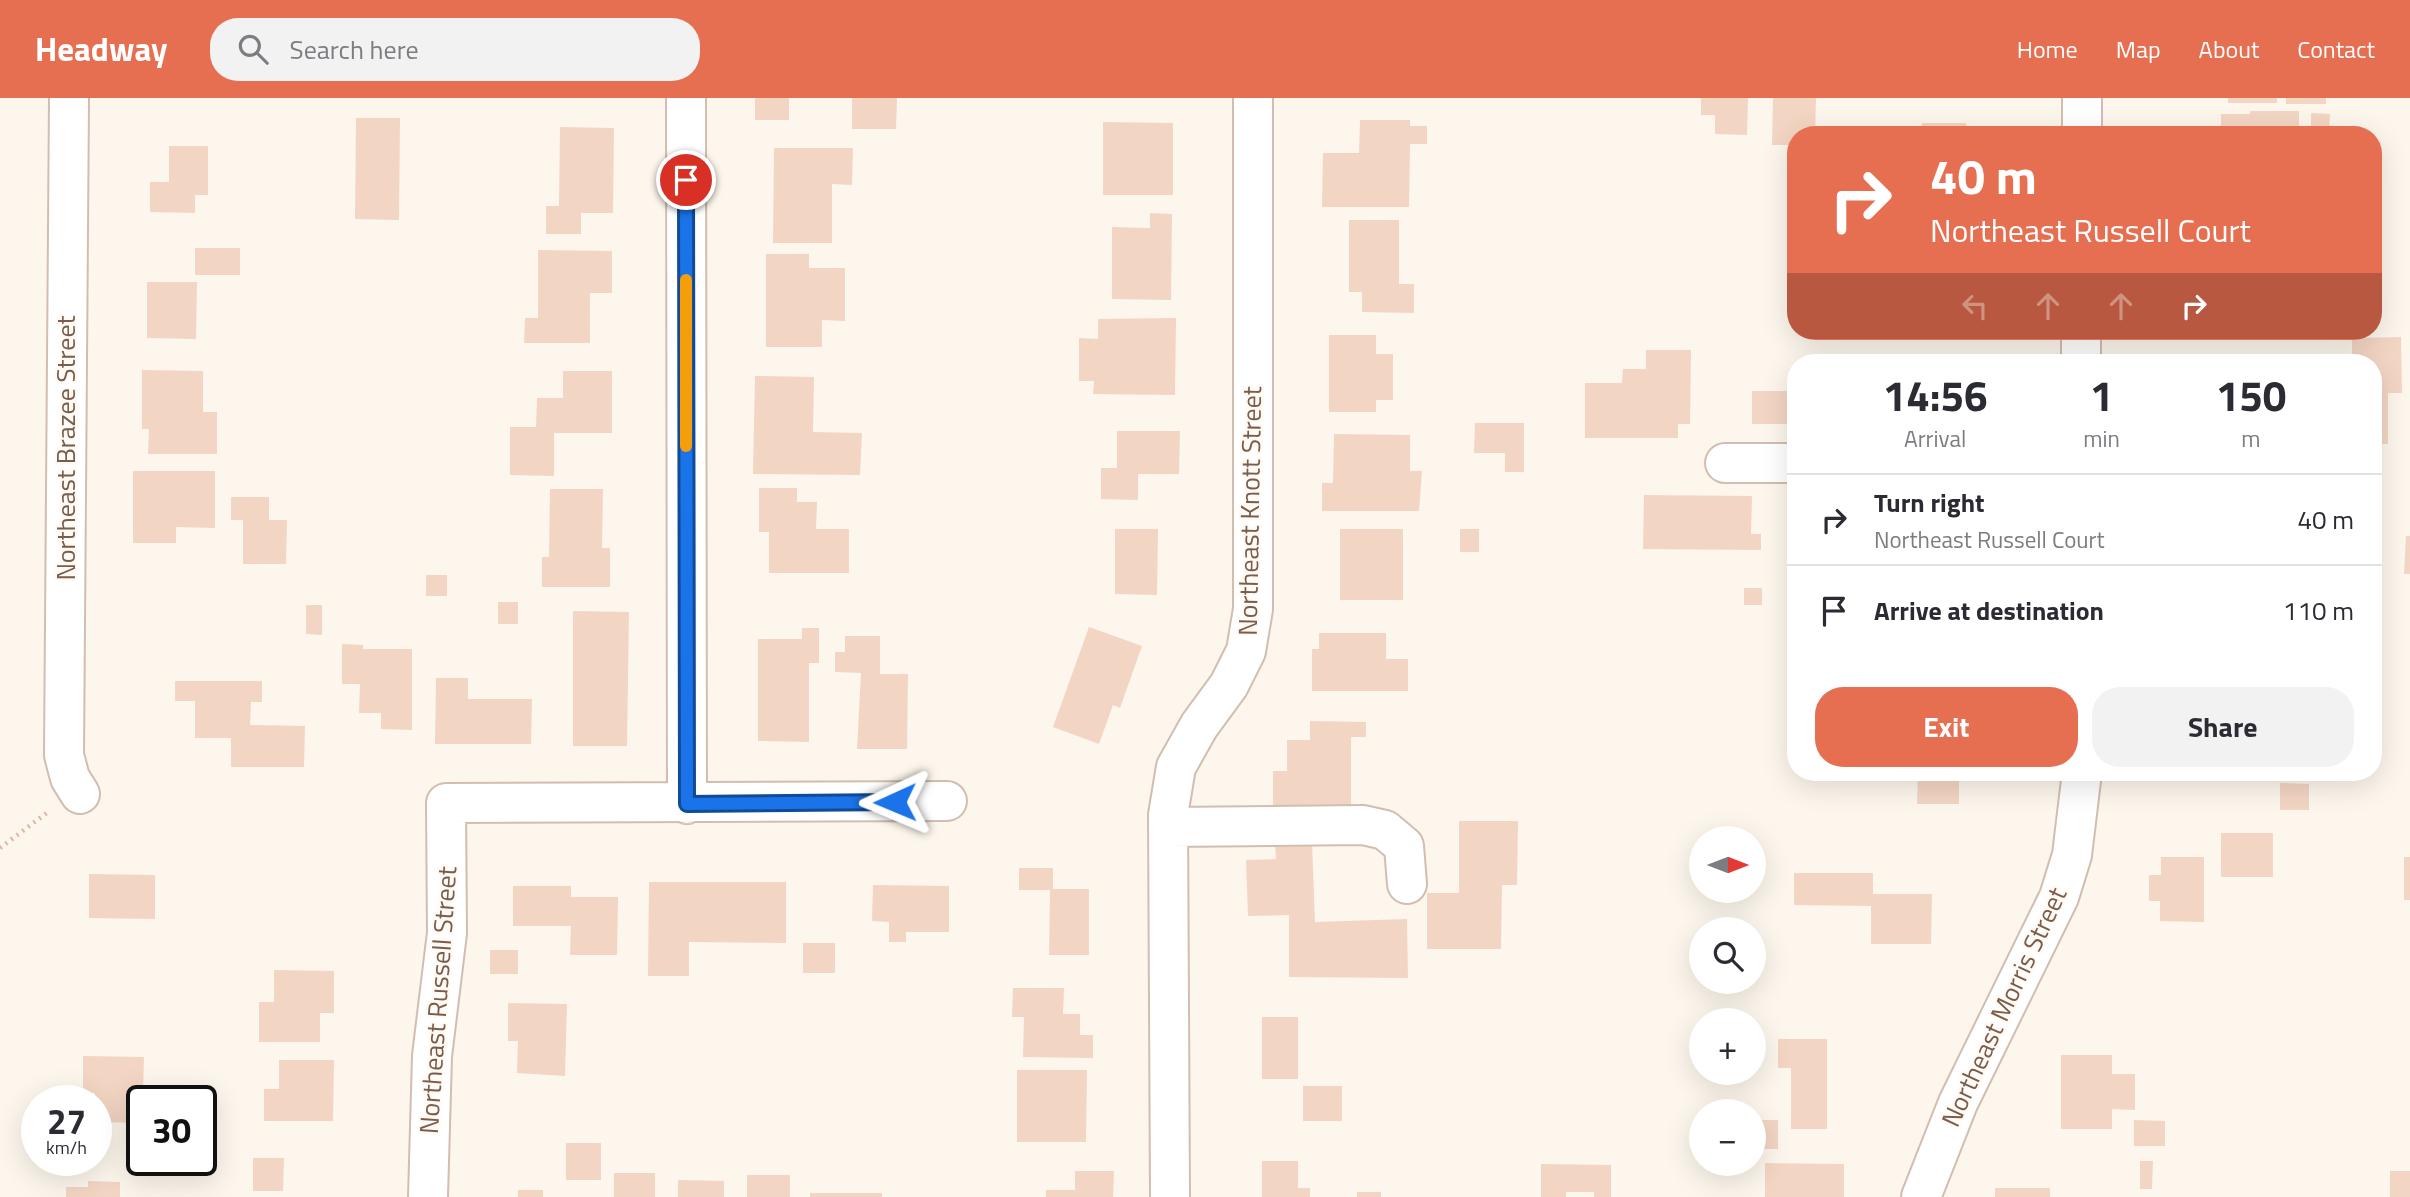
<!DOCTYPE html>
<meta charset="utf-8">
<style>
:root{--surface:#fff;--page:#f2f2f3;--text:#2b2b33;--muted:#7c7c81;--line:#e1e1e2;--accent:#e76f51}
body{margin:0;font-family:"Titillium Web",sans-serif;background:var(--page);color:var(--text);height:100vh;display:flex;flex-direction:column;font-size:26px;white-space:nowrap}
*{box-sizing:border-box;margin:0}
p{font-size:23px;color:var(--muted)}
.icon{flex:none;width:38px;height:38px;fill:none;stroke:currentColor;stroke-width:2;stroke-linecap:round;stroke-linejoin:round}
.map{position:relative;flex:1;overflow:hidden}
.drawer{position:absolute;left:1787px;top:256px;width:595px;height:427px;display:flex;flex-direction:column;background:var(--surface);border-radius:28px;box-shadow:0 7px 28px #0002}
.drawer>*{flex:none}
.hud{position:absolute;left:1787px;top:28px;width:595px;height:214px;border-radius:28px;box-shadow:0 7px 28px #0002;background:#e76f51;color:#fff;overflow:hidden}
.needle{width:46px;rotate:90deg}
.fabs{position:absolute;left:1689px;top:728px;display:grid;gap:14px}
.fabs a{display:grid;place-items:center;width:77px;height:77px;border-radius:50%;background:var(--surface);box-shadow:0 7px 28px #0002;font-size:35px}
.speed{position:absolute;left:21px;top:987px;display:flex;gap:14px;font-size:35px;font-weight:700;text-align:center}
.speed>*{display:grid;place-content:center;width:91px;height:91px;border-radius:50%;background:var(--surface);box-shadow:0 7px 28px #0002;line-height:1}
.speed small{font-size:18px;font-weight:400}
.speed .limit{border:4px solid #111;border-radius:10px;background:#fff;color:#111}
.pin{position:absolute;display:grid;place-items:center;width:60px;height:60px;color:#fff;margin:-30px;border:4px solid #fff;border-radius:50%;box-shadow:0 2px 7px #0007}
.me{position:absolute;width:77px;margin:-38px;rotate:269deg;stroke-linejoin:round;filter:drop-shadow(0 0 5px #0008)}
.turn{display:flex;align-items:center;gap:24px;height:147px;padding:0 28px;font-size:32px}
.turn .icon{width:91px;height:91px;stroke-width:2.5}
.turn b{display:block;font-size:49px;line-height:60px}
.lanes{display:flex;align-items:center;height:66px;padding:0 28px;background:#0003;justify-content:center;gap:35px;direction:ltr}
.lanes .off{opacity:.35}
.eta{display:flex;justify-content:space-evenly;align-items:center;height:119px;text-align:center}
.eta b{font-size:42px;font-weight:700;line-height:49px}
.primary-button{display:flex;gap:14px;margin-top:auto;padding:14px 28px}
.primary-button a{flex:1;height:80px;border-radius:28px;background:var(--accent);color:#fff;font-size:28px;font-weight:700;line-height:80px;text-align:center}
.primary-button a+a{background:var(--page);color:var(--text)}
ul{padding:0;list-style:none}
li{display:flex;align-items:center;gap:21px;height:91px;padding:0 28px;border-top:2px solid var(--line)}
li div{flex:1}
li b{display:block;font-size:26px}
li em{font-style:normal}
header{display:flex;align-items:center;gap:42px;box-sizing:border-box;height:98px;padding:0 35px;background:var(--accent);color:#fff}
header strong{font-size:33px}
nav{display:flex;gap:38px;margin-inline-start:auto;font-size:24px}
.search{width:490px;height:63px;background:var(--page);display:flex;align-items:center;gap:18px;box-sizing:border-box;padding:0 24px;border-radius:28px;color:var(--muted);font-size:26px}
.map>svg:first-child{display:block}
.building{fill:#f3d5c3}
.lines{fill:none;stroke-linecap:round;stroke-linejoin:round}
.minor-casing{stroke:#d1beb0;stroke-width:42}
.path{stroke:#d9b8a5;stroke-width:4.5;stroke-dasharray:2 5;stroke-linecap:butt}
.minor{stroke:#fff;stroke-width:38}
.route-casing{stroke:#114b97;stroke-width:18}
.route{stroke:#1a73e8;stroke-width:12}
.slow{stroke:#f59e0b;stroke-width:12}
.labels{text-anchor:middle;stroke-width:5;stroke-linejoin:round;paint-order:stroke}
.street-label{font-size:26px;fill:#7a5c4d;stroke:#fffaf3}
</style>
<header>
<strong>Headway</strong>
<div class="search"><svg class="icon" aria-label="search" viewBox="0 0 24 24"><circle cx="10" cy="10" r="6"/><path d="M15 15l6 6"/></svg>Search here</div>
<nav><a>Home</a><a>Map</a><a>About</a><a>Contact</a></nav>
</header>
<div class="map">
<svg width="2410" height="1099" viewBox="0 0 2410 1099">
<rect width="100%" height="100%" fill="#fdf6ec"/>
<path class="building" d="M755,0H789V22H755Z
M852,0H897L896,31H852Z
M1701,0H1748L1747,37L1715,36V17H1701Z
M1773,0H1816L1815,37H1796V47H1772Z
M2228,0H2277V5H2228Z
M2286,0H2326V6H2286Z
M2250,13H2299V37L2250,36V29H2221V16H2250Z
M2311,15L2330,16L2329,34H2311Z
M356,20H400L399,122L355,121Z
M1360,22H1410V28H1427V46H1410L1409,109H1322L1323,55H1359Z
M1103,24L1173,25V97H1103Z
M1922,25H1966V37H1922Z
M560,29L614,30L613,115H581V136H546V108H559Z
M169,48H208V97H195V115L150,114V84H169Z
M774,50H853L852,87L832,86V145H773Z
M1150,115L1172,116L1171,202L1112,201V129L1150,130Z
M1349,122H1399V186H1414V215L1362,214V194H1349Z
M195,150H240V177H195Z
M538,152L612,153V195H590V245H524L525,220H538Z
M766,156H809V170H845V223L822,222V249H766Z
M147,184H197L196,241L147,240Z
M1176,220L1175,297L1093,296L1094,283H1079V240L1098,241V221Z
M1329,237H1376V256H1393V302H1376V314H1329Z
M2401,239L2402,295H2388V346H2373V264H2352V240Z
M1646,252H1691L1690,326H1678V340H1585V285H1622L1623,271H1646Z
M142,272L203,273V314H217V356H148L149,331H142Z
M563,273H612V335H554V378L510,377V329H536L537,300H563Z
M755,278L814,279L813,334L862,335L860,377L753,376Z
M1752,293H1791V326H1752Z
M1475,325H1524V374H1505V355H1474Z
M1117,333H1180L1179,376H1138V402L1101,401V370H1117Z
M1334,336L1410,337V373H1422L1419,413H1322V385H1333Z
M133,373H215V430L176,429V445H133Z
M759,390H797V404H817L816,431H849V475H769V434H759Z
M550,391H603L602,450H610V489H542V459H549Z
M1644,397L1752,398L1751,436H1761V452L1643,451Z
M231,399H269V422H287L286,466H243V422H231Z
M1115,431H1158L1157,497L1115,496Z
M1340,431H1403V502H1340Z
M1460,431H1479V454H1460Z
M1788,433H1796V465H1787Z
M2406,438H2410V476H2404Z
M426,477H447V498H426Z
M1744,490H1762V507H1744Z
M498,504H518V526H498Z
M306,507H322V537L306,536Z
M573,513L629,514L627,648H573Z
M1089,529L1142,548L1120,610L1113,607L1099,646L1053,629Z
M802,530H819V565H809V644L758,643V541H802Z
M1319,535H1386V561H1408V593H1312V551H1319Z
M845,538H880V576H908L907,651H857L861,575L835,574V554H845Z
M342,546L363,547V551H412V632L381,631V615H359L360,586H342Z
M436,580H468V601H532L531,646H435Z
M175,583H262V604H251L250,627L305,628L304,669H231V640H195V603H175Z
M1310,623L1366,624V639H1351V710L1273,709V673H1287V642H1310Z
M1918,674H1959V706H1917Z
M2239,674H2268V679L2239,678Z
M2280,685L2309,686V712H2280Z
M1459,723H1518L1517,787H1502L1501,851H1427V795H1459Z
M2221,735H2273V779H2221Z
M1312,744L1315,824L1407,821L1408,880L1289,879V817L1248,818L1246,762L1276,761L1275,746Z
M2161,759H2204V824L2160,823V803H2149V777H2161Z
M2404,759H2410V802H2404Z
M1019,770H1053V791H1089V857H1049L1050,792H1019Z
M1794,775H1873V796H1932L1931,846H1871V808L1794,807Z
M89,776L155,777V821L89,820Z
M649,784H786V845L689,844V878H648Z
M873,787L949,788V834H906V844H889V824L872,823Z
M513,788H571V799H618L617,857H570L571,828H513Z
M803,845H835V875H803Z
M490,852H518V876H490Z
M274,872L334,873V915H320V944H259V904H274Z
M1013,890H1064L1063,916H1080V937H1093V960L1023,959L1024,919H1012Z
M508,905L567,906L565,978L517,975L518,943H508Z
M1262,919H1298V981H1262Z
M1778,941H1827V1031H1791V970H1778Z
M2061,957H2112V976H2135V1012L2112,1011V1031H2061Z
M83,958L144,959L142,1025L96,1024L95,995H83Z
M279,962H334L333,1023H264V991H279Z
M1017,972H1087L1086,1044H1017Z
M1303,988H1342V1023H1303Z
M1754,1022H1778V1051H1754Z
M2134,1022L2165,1023V1048H2134Z
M566,1045H601V1082H566Z
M253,1060H284L283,1093H253Z
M1262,1063H1298V1090H1310V1099H1262Z
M2140,1063H2153L2152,1091H2140Z
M1765,1065L1844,1066V1099H1765Z
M1541,1066L1611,1067V1099H1594V1094H1566V1099H1541Z
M1075,1073H1114L1113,1099H1046V1092H1075Z
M2390,1073H2410V1099H2390Z
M614,1075H655V1099H614Z
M747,1077H790V1099H747Z
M678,1082L724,1083V1099H678Z
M88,1083L120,1084V1099H66V1089H88Z
M1995,1090H2050V1099H1995Z
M518,1092H543V1099H518Z
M1357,1094H1381V1099H1357Z
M810,1095H882V1099H810Z"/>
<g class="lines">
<defs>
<path id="minor" d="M69,0L64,657L70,680L80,696
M686,0L687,706
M2082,37V0
M2081,264V233
M1725,365H1796
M1168,729L1363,727L1385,732L1404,748L1407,786
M428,1099L432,958L447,835L446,705L947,703
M1170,1099L1168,717L1176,669L1199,628L1229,587L1246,553L1253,511V0
M1921,1099L1958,1005L2059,799L2072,757L2082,674"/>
</defs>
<use href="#minor" class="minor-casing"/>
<path class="path" d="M0,750L48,714"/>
<use href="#minor" class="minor"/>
</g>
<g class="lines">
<defs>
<path id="route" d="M686,82L687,706L895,704"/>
</defs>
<use href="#route" class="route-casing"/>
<use href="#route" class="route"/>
<path class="slow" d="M686,182V348"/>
</g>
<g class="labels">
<g class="street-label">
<text transform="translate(66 350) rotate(-90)" y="9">Northeast Brazee Street</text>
<text transform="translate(1250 413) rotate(-89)" y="9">Northeast Knott Street</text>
<text transform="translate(438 902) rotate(-86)" y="9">Northeast Russell Street</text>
<text transform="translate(2004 909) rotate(-65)" y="9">Northeast Morris Street</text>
</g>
</g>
</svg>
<div class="fabs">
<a><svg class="needle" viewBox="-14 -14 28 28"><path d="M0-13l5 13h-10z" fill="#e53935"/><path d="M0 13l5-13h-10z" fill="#7c7c81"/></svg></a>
<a><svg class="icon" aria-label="search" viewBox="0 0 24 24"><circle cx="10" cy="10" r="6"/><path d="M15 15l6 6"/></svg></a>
<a>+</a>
<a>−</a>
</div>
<div class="speed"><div>27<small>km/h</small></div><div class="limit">30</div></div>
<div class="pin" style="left:686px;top:82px;background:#d93025"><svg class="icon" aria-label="arrive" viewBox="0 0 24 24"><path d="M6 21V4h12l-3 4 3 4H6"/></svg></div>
<svg class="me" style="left:895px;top:704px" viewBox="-20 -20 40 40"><path d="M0-17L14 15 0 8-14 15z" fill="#1a73e8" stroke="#fff" stroke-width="4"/></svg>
<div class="hud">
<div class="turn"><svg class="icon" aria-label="right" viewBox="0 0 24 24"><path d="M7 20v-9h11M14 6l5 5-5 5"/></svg><div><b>40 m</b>Northeast Russell Court</div></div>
<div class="lanes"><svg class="icon off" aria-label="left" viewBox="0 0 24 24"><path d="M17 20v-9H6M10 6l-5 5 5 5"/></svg><svg class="icon off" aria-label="ahead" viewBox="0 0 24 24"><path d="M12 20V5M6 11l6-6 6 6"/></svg><svg class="icon off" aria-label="ahead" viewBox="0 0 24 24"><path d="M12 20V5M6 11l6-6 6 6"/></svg><svg class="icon" aria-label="right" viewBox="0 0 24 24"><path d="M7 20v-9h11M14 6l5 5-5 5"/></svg></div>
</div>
<section class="drawer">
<div class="eta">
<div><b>14:56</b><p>Arrival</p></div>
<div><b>1</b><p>min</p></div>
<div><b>150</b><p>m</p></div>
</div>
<ul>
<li><svg class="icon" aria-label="right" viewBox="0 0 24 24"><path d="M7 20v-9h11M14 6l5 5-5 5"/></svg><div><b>Turn right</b><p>Northeast Russell Court</p></div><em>40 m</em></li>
<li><svg class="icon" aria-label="arrive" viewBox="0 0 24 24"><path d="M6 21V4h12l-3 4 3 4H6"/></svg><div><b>Arrive at destination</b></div><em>110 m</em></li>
</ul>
<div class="primary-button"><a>Exit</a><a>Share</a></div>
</section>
</div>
